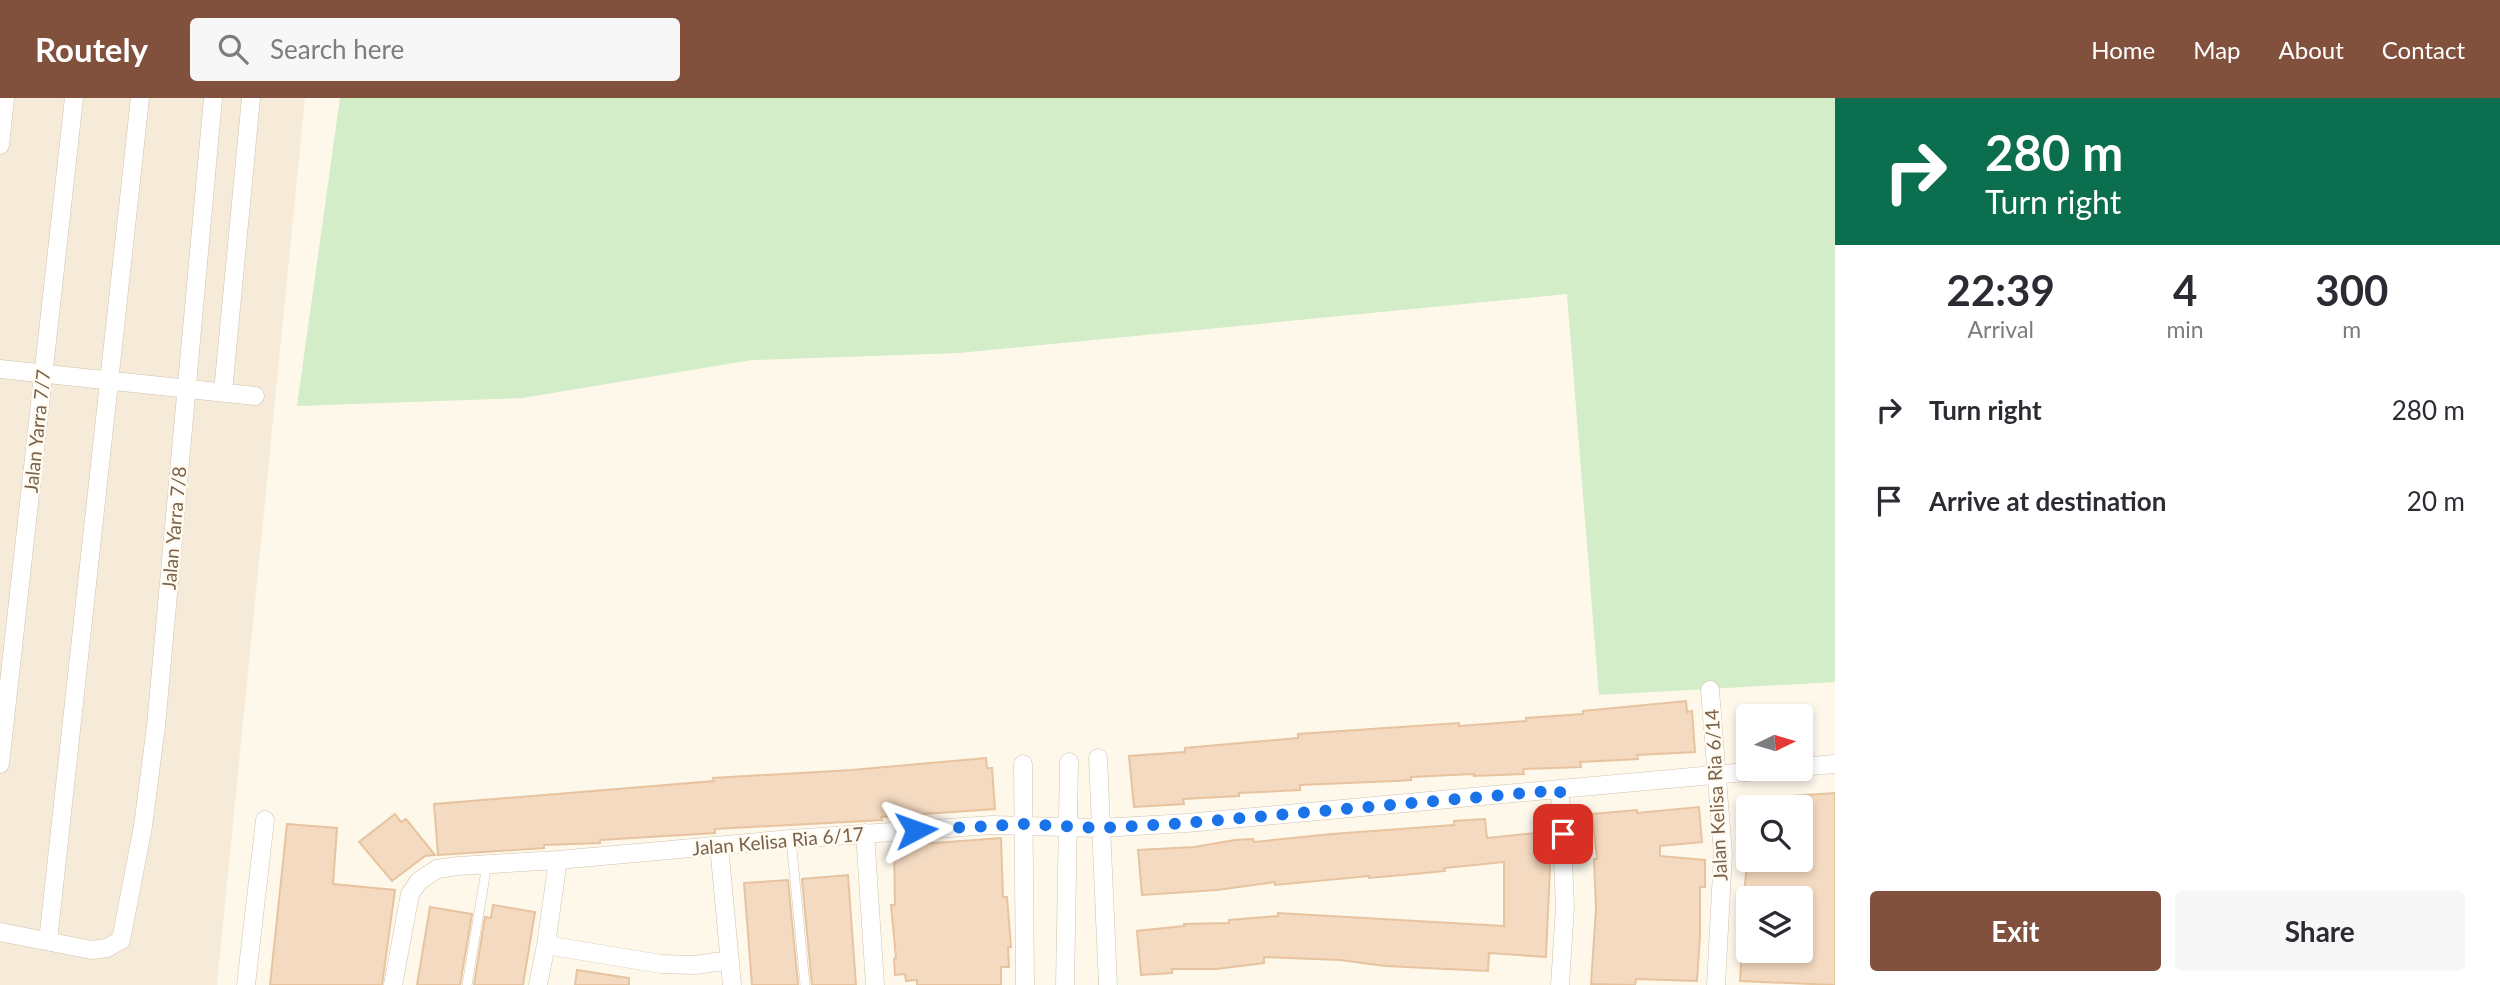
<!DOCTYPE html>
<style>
:root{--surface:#fff;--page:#f7f7f7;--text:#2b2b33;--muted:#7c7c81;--accent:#82513d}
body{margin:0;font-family:Lato,sans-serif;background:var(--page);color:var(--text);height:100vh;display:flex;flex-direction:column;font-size:26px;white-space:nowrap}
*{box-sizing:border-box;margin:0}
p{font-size:23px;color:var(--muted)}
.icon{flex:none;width:38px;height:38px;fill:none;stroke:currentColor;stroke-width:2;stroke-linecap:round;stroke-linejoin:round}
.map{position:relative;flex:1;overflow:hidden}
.drawer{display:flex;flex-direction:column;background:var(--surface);width:665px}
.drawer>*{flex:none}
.banner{background:#0b6e4f;color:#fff;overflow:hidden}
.needle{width:46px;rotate:85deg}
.fabs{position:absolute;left:1736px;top:606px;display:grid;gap:14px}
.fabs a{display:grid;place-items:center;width:77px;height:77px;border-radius:7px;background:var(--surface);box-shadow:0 4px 10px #0003;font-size:35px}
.pin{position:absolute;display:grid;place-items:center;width:60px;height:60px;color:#fff;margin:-30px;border-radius:14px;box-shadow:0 4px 10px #0006}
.me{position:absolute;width:77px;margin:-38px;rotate:86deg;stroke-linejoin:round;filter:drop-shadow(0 0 5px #0008)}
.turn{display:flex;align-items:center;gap:24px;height:147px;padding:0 35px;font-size:32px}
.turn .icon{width:91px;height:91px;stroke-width:2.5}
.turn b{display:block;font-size:49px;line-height:60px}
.eta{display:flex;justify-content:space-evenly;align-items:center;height:119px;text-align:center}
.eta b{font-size:42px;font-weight:700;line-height:49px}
.cta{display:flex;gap:14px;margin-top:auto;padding:14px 35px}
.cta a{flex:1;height:80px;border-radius:7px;background:var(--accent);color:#fff;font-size:28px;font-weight:700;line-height:80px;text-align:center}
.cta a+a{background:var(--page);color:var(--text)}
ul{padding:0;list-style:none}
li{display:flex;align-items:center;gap:21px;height:91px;padding:0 35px}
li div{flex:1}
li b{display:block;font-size:26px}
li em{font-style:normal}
header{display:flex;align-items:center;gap:42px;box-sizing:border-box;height:98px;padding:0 35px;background:var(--accent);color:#fff}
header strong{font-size:33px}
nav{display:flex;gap:38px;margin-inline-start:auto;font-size:24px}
.search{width:490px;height:63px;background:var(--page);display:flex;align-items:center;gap:18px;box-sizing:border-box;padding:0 24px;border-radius:7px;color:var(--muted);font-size:26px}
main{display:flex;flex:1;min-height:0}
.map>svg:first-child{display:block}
.residential{fill:#f6ebd8}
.green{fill:#d2edc7}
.building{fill:#f4dac0;stroke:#e8c39f;stroke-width:2}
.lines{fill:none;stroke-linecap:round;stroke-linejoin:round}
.service-casing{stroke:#d1c1ae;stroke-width:10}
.minor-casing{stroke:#d1c1ae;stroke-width:19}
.service{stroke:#fff;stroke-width:9}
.minor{stroke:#fff;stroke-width:18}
.route{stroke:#1a73e8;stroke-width:12;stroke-dasharray:0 21.6}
.labels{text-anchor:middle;stroke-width:5;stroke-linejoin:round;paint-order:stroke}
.street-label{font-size:19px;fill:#7a614b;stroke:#fffbf1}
</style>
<header>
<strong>Routely</strong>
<div class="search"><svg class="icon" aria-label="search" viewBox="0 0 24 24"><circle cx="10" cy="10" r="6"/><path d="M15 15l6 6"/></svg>Search here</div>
<nav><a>Home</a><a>Map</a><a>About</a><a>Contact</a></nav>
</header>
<main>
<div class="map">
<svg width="1835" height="887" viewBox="0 0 1835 887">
<rect width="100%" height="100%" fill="#fdf8ea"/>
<path class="residential" d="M0,0H305L217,887H0Z"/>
<path class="green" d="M340,0H1835V584L1599,597L1567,196L959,255L752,262L522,300L297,308Z"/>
<path class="building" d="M1686,603L1687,614L1692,613L1695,654L1637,657L1638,661L1580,664L1581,669L1523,671L1524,676L1474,678V676L1452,677L1411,679V682L1395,683L1300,687V692L1239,695V698L1183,701L1184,706L1134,709L1129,658L1185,654V650L1298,640V636L1459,625V628L1526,623V620L1583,616V613Z
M986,660L987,670H992L995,711L881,719L882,722L715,731V735L600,742V745L544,747V750L438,757L434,706L714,683L713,680L852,672Z
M1835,695V887L1740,883L1742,852L1797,855V852H1801V800L1744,796L1747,765L1803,770L1801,709H1775V699Z
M1699,709L1702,744L1660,748V758L1705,762V789H1700V838L1697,883L1636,881L1635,887L1591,886L1596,811L1594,761H1597L1592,716L1637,712V715Z
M395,716L401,724L406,721L435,757L425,758L392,783L359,744Z
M1485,721L1487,740L1547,734L1550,768L1546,859L1489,855L1488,873L1385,868L1340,862L1264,859V865L1216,871H1172V875L1141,877L1137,833L1184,828V826L1229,825V822L1278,818V815L1504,828V764L1444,770L1445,773L1414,776L1369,780V778L1275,787V784L1217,792L1142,797L1138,752L1194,749L1235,742L1253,741L1254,744L1332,736L1454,727V723Z
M287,726L337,730L333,786L395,792L382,887H270Z
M1001,740L1003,799H1007L1011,849H1008L1009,869H1001V887H917V882L906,883L905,876L895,877L894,861L896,860L891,807H895L894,748Z
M848,777L856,887H812L802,781Z
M788,782L798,887H752L744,785Z
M493,807L535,814L523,887H474L485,819L491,820Z
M430,809L472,816L460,887H417Z
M577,872L629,880V887H575Z"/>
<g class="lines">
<defs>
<path id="service" d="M791,741L805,887
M467,887L487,766"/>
<path id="minor" d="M0,47L5,0
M0,271L255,298
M223,294L251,0
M1710,592L1723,756L1716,887
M1098,660L1108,887
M0,666L74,0
M1023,666L1025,887
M1801,669L1835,666
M1560,692L1565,809L1560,887
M865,735L875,887
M719,748L732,887
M0,834L92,852L107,850L121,842L143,728L156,628L213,0
M48,843L140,0
M546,847L661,866L695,867L730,862
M246,887L265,722
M393,887L410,796L419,783L437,771L458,768L558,762L791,741L992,727L1100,730L1187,725L1790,670
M538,887L546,847L558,762
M1065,887L1069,664"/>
</defs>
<use href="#service" class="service-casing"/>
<use href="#minor" class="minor-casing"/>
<use href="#service" class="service"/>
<use href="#minor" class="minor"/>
</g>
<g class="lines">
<path class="route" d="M916,732L1024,726L1100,730L1186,725L1560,692L1563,736"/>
</g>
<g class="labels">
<g class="street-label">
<text transform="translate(37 333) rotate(-84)" y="7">Jalan Yarra 7/7</text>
<text transform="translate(174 430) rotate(-85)" y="7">Jalan Yarra 7/8</text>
<text transform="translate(1716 697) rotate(-93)" y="7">Jalan Kelisa Ria 6/14</text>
<text transform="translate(778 743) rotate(-5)" y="7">Jalan Kelisa Ria 6/17</text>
</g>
</g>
</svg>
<div class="fabs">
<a><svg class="needle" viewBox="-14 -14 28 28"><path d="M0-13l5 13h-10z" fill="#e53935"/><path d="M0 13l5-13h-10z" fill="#7c7c81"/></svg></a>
<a><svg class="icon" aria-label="search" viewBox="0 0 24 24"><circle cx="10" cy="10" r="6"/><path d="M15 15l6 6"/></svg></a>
<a><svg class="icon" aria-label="layers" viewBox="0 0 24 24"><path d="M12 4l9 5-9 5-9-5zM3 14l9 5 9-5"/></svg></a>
</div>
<div class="pin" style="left:1563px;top:736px;background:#d93025"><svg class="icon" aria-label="arrive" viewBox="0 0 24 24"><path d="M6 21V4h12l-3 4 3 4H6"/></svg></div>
<svg class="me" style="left:916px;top:732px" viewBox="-20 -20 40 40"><path d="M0-17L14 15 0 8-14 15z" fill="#1a73e8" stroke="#fff" stroke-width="4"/></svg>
</div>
<section class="drawer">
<div class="banner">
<div class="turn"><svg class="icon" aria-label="right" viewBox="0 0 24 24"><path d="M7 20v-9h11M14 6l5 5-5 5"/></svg><div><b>280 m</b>Turn right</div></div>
</div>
<div class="eta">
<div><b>22:39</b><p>Arrival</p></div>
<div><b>4</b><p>min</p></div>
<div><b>300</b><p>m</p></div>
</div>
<ul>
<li><svg class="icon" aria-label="right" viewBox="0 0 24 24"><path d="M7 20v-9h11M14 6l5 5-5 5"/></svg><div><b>Turn right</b></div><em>280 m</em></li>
<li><svg class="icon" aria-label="arrive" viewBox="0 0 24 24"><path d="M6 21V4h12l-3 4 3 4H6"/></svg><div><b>Arrive at destination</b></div><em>20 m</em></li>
</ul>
<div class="cta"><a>Exit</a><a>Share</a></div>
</section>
</main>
